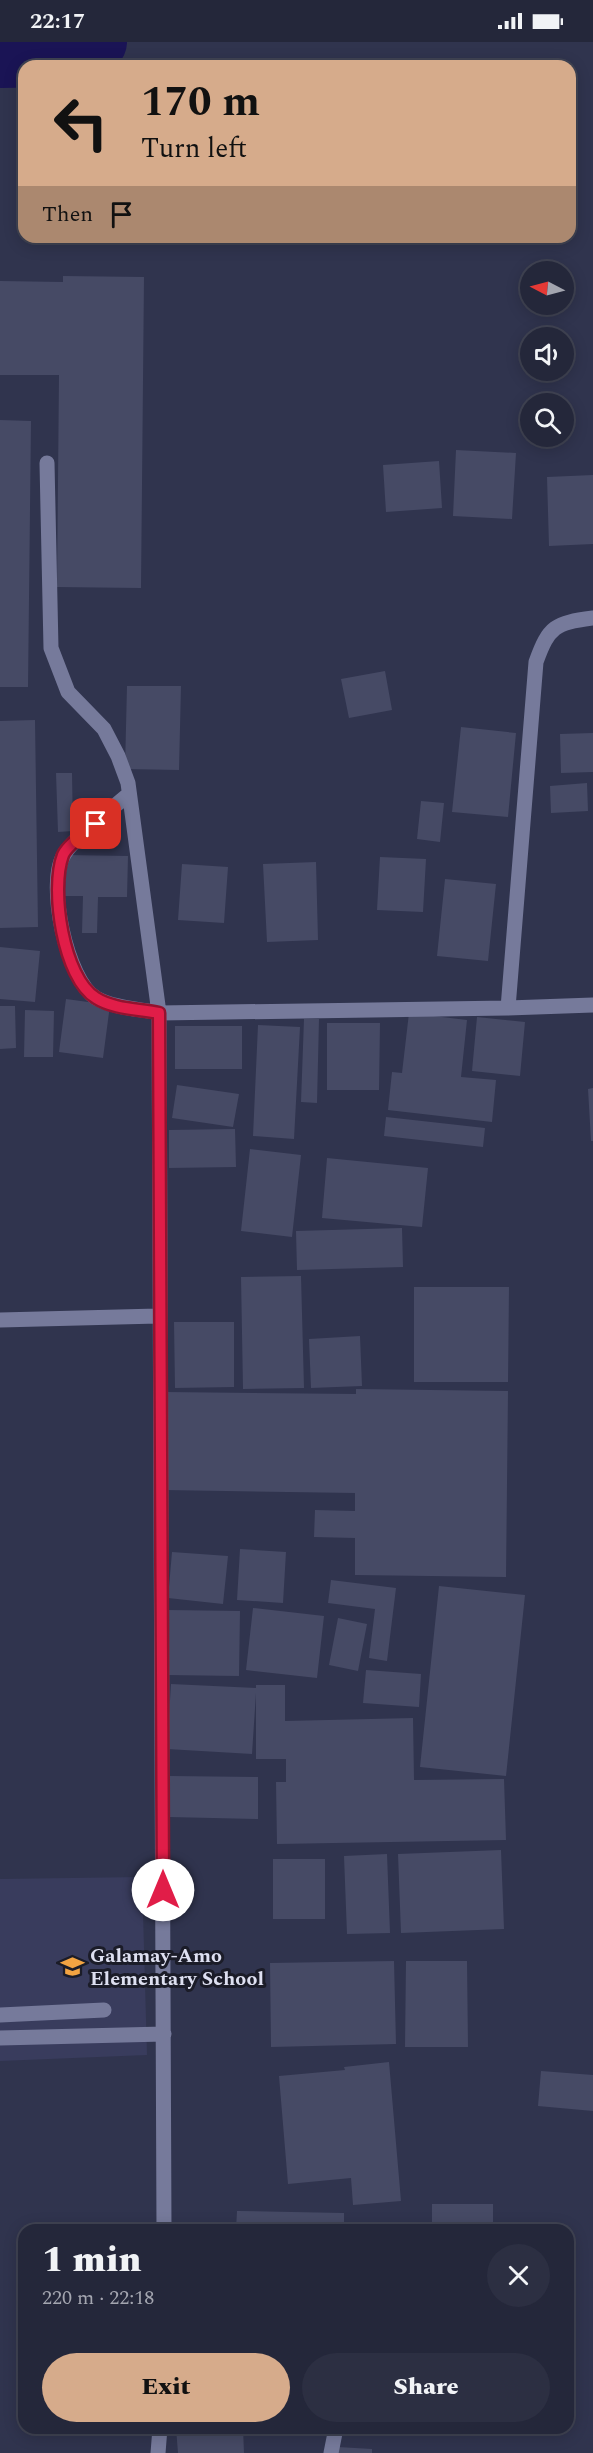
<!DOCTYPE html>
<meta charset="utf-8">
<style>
:root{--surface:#24273a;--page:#2c2f42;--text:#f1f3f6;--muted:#a3a5af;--line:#414454;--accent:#d6ab8b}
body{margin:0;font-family:Spectral,serif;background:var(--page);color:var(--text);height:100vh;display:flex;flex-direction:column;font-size:22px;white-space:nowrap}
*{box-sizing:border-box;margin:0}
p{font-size:20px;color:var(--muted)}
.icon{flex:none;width:33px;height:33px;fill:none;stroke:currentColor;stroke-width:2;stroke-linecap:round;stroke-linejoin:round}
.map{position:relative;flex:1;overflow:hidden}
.side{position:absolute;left:18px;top:2182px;width:556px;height:210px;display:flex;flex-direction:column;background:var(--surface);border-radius:18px;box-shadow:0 3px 15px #0003,0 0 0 2px var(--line)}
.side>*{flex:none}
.hud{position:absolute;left:18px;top:18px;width:558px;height:183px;border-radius:18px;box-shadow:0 3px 15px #0003,0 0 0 2px var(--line);background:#d6ab8b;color:#111;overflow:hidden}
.needle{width:39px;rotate:276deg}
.fabs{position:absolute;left:520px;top:219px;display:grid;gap:12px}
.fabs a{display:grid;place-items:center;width:54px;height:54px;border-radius:50%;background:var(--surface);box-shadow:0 3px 15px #0003,0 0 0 2px var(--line);font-size:30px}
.pin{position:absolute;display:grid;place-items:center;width:51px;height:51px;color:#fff;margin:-26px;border-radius:12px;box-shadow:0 3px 9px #0006}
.me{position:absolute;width:66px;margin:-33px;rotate:0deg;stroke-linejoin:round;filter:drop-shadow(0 0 4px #0008)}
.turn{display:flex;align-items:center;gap:21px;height:126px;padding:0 24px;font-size:27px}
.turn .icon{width:78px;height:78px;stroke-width:2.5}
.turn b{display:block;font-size:42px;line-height:51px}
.then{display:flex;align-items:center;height:57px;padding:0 24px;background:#0003;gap:12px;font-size:22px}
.round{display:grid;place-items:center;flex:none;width:63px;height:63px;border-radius:32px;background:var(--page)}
.headline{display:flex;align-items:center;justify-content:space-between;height:102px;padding:0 24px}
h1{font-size:36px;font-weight:800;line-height:45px}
.cta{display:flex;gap:12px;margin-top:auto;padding:12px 24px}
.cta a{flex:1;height:69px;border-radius:36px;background:var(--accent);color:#111;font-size:24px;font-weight:800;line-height:69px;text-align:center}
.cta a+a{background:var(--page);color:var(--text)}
.status{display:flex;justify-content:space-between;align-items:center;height:42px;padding:0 30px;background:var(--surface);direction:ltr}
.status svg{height:16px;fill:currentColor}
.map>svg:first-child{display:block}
.built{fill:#393c5d}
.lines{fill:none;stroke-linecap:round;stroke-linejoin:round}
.river{stroke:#1a1455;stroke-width:62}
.building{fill:#464a65}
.minor{stroke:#767a9b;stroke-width:15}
.route-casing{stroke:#92132f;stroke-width:15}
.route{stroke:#e11d48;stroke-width:10}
.labels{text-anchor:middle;stroke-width:6;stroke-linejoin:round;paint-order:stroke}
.poi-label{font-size:20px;font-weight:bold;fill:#dee0f1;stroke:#1b1c28;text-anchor:start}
</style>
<div class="status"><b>22:17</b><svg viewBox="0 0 49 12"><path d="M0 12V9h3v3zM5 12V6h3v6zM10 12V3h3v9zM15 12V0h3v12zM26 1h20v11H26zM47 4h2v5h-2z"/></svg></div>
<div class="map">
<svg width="593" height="2411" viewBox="0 0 593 2411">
<rect width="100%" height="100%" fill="#30344e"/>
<path class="built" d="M142,1835L147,2013L0,2019V1837Z"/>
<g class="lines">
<path class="river" d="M0,15L58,14L96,0"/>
</g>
<path class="building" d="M63,234L144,235L141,546L57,545L59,333H0V239L63,240Z
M0,378L31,379L28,645H0Z
M456,408L516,411L512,477L453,474Z
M439,419L442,466L386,470L383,423Z
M593,433V502L549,504L547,435Z
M385,629L392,668L349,676L341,637Z
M127,644H181L179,728L125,727Z
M35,678L38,885L0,886V679Z
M461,685L516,691L508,775L452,770Z
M593,691V730L561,731L560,692Z
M56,731H72L73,789L58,790Z
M587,741L588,769L551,771L550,744Z
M421,759L444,761L440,800L417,797Z
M66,813L128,814L127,855H98L97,891H82L83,854H65Z
M380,815L426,817L423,870L377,868Z
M316,820L318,898L267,900L263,822Z
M182,822L228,825L224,881L178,878Z
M445,837L496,842L488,919L437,914Z
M0,905L40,909L35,960L0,957Z
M66,957L110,963L103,1016L59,1010Z
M0,964H15L16,1006L0,1007Z
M25,968L54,969L53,1015H24Z
M409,971L467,978L461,1035L496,1038L492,1080L388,1068L392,1030L402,1031Z
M477,975L525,980L520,1034L472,1029Z
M304,977H319L317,1061L301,1060Z
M327,981H380L379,1048H327Z
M258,983L300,985L294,1097L253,1094Z
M175,984H242V1027H175Z
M177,1043L239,1052L233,1085L172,1076Z
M593,1046V1099H591L588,1047Z
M386,1075L485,1086L483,1105L384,1094Z
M235,1087L236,1125L169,1126V1088Z
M250,1107L301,1113L292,1195L241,1189Z
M327,1116L428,1126L422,1185L322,1176Z
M402,1186L403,1225L297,1228L296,1189Z
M301,1234L304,1346L243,1347L241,1235Z
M414,1245H509L508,1340H414Z
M174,1280H234V1345L175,1346Z
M360,1294L362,1344L311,1346L309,1297Z
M356,1347L508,1349L506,1535L355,1533V1496L314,1495L315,1468L355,1469V1451L164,1448L165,1350L356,1352Z
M240,1507L286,1510L283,1561L237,1558Z
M172,1510L228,1514L223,1562L168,1556Z
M331,1538L396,1546L387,1619L369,1616L375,1567L328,1561Z
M439,1544L525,1553L506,1734L420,1725Z
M253,1566L324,1574L317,1636L246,1628Z
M168,1568L240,1569L239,1634L167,1633Z
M338,1576L367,1582L358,1629L329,1623Z
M366,1628L421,1632L419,1665L363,1661Z
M171,1642L256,1646V1643H285V1679L413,1676L414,1738L504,1737L506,1798L277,1802L276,1740H286V1717H256V1651L252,1712L167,1707Z
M170,1734L258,1735V1777L169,1775Z
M501,1808L504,1887L401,1891L398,1812Z
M387,1812L390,1891L347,1892L344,1814Z
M273,1817H325V1877H273Z
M394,1919L396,2002L271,2005L270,1921Z
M406,1919H467L468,2005H405Z
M389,2020L401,2159L353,2163L351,2136L288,2142L279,2034L345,2028L344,2025Z
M541,2029L593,2033V2069L538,2064Z
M432,2162H493V2188H432Z
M237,2169L344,2171V2188H236Z
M176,2386H243L244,2411H178Z
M338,2405L372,2407V2411H338Z"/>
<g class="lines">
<path class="minor" d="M47,421L51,606L68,650L104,687L118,714L128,741L159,971L164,2188
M129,752C113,766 75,795 65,811C45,839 67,939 96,956C114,966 139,967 159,971L508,966L593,963
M508,966L536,620C549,584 555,581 593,576
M0,1278L158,1274
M0,1973L104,1968
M0,1996L164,1992
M158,2411L160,2386
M331,2411L336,2386"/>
</g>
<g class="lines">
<defs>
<path id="route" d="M96,782C87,790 68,802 63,813C50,847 63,936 96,956C113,967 139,967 159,971L163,1848"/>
</defs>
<use href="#route" class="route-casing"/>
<use href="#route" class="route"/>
</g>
<defs>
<symbol id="school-bare" viewBox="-9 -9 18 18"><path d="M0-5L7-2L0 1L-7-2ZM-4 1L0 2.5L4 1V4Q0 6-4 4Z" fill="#f3a442" stroke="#1b1c28" stroke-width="2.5" paint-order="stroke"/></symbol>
</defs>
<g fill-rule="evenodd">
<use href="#school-bare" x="56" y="1908" width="33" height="33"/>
</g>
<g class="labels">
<g class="poi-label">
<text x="90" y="1920">Galamay-Amo<tspan x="90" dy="23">Elementary School</tspan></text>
</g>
</g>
</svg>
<div class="fabs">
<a><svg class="needle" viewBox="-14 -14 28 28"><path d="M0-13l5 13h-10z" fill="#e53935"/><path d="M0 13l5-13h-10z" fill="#a3a5af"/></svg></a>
<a><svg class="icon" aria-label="sound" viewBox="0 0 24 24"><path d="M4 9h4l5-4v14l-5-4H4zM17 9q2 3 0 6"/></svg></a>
<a><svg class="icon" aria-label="search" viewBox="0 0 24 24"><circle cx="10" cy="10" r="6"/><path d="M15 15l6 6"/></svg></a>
</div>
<div class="pin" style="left:96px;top:782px;background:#d93025"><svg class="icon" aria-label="arrive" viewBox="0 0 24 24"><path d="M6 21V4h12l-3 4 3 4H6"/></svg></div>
<svg class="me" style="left:163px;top:1848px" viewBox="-20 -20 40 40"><circle r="19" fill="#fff"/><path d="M0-13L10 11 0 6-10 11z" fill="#e11d48"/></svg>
<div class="hud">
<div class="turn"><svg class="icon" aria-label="left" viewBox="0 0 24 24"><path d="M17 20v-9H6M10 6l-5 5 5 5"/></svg><div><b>170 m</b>Turn left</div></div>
<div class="then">Then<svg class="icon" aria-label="arrive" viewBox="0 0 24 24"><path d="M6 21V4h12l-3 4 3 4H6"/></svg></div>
</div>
<section class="side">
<div class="headline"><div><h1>1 min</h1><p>220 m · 22:18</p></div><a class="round"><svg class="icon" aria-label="close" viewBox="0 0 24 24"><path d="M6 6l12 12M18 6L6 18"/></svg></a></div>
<div class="cta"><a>Exit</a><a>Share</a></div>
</section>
</div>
